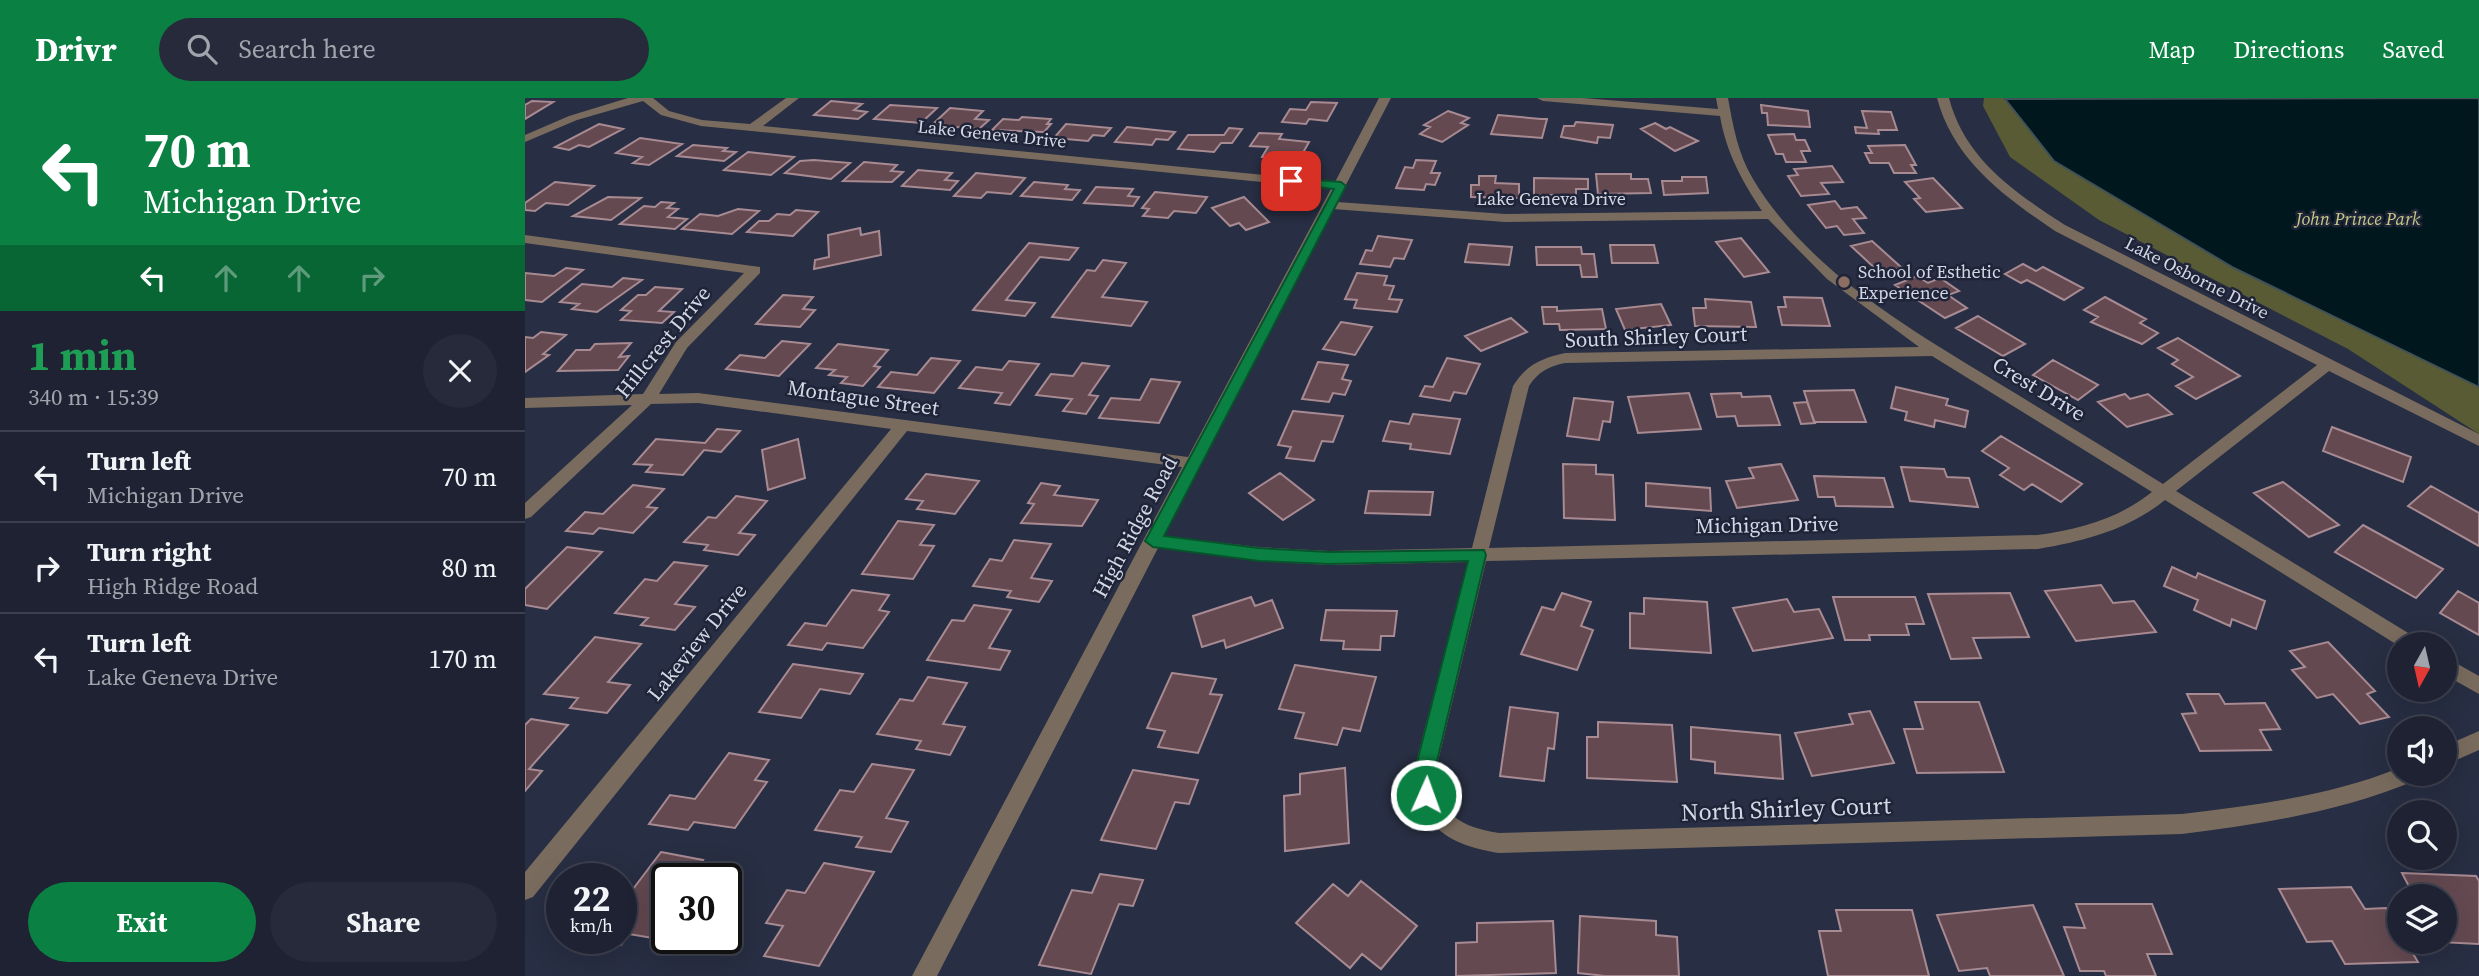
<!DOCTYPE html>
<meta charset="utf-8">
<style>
:root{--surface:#1e2232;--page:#262a3a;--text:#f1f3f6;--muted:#a1a4ac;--line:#3c3f4d;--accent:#0b8043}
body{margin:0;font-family:"Source Serif 4",serif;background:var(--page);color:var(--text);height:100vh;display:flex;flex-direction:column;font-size:26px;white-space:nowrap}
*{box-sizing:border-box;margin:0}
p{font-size:23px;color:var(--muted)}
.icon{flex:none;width:38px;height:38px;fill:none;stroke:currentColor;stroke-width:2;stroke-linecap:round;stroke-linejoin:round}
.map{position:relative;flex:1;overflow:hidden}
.panel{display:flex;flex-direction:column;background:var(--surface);width:525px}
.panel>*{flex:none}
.banner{background:#0b8043;color:#fff;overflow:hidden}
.needle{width:46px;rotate:188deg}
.buttons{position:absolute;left:1862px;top:534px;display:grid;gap:14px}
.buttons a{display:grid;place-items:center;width:70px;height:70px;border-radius:50%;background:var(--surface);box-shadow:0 7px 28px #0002,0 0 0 2px var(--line);font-size:35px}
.speed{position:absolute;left:21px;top:765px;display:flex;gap:14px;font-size:35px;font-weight:700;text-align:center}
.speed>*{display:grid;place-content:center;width:91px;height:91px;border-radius:50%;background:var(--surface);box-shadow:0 7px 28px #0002,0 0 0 2px var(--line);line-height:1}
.speed small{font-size:18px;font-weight:400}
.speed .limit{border:4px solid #111;border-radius:10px;background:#fff;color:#111}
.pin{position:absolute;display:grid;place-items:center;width:60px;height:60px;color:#fff;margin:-30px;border-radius:14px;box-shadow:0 4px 10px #0006}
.me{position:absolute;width:77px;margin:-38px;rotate:2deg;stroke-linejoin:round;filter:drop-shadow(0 0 5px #0008)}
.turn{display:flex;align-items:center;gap:24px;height:147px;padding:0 28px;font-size:32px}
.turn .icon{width:91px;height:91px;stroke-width:2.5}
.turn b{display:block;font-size:49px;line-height:60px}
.lanes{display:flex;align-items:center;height:66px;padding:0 28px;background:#0003;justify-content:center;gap:35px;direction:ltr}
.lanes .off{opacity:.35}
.round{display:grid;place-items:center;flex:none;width:74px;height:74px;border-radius:37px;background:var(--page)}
.summary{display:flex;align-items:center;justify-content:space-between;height:119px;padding:0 28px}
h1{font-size:42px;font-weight:700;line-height:52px;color:#1e9e55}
.action{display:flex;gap:14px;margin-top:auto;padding:14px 28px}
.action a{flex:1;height:80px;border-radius:42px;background:var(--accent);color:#fff;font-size:28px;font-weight:700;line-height:80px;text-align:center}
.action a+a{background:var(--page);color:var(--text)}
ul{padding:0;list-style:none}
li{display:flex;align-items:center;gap:21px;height:91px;padding:0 28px;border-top:2px solid var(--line)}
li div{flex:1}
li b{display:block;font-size:26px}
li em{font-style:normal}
header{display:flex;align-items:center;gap:42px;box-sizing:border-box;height:98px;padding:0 35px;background:var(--accent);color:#fff}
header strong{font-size:33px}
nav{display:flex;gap:38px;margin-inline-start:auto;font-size:24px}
.search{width:490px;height:63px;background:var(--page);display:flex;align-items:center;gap:18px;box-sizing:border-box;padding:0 24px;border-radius:38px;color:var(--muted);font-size:26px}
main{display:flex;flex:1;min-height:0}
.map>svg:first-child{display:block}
.green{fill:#595b35}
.water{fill:#00171d;stroke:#3f5159;stroke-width:2}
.building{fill:#644951;stroke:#a88a92;stroke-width:2}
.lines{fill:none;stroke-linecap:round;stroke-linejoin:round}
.minor{fill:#796c5e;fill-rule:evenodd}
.route{fill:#0b8043;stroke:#07532c;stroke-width:2}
.education-dot{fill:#8d6e63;stroke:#1f2438;stroke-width:2.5}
.labels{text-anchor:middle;stroke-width:5;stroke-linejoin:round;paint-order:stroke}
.far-street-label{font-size:18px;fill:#d3d8e5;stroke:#1f2438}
.far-park-label{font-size:18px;font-style:italic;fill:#c4c986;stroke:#1f2438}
.far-poi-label{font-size:18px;fill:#d3d8e5;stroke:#1f2438;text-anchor:start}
.street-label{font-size:21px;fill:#d3d8e5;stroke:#1f2438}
.near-street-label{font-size:24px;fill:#d3d8e5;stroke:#1f2438}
</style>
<header>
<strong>Drivr</strong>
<div class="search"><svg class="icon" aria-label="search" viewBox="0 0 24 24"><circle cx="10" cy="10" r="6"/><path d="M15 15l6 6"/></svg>Search here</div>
<nav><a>Map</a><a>Directions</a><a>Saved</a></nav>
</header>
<main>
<section class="panel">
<div class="banner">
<div class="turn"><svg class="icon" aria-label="left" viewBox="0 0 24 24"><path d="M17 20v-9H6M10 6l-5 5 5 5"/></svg><div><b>70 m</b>Michigan Drive</div></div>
<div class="lanes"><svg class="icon" aria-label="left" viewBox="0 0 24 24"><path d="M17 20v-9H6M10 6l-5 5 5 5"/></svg><svg class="icon off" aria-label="ahead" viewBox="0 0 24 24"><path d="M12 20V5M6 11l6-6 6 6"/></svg><svg class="icon off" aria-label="ahead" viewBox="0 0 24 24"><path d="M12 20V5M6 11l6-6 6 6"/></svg><svg class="icon off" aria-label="right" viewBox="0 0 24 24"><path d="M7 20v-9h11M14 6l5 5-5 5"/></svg></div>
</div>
<div class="summary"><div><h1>1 min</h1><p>340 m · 15:39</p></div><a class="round"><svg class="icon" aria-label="close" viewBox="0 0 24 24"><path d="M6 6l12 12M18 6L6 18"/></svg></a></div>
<ul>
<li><svg class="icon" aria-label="left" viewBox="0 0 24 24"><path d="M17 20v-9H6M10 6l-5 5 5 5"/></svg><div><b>Turn left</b><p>Michigan Drive</p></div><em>70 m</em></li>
<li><svg class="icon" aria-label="right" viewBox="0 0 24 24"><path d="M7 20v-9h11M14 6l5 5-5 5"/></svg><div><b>Turn right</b><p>High Ridge Road</p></div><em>80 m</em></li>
<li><svg class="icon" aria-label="left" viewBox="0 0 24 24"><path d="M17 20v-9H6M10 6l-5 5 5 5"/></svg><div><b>Turn left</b><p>Lake Geneva Drive</p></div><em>170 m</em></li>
</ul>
<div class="action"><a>Exit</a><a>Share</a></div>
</section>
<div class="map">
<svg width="1954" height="878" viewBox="0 0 1954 878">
<rect width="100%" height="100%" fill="#282e43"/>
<path class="green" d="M1459,0H1954V336L1823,251L1574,122L1485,59L1458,8Z"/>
<path class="water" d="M1954,0V289L1709,170L1529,63L1480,1Z"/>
<path class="building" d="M7,3L28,4L0,21V7Z
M306,3L337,6L329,12L342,14L333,21L289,17Z
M786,4L812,5L802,23L784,21L781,26L757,24L765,11L781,12Z
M365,7L412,10L396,25L349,21Z
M1236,7L1283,13L1285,29L1243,27L1242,15H1237Z
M425,10L458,13L450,21L464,22L454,31L407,27Z
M923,13L944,20L936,25L943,27L917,44L895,36L905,29L899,27Z
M1337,13L1366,14L1372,32H1353L1354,36L1331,35L1330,29L1342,30Z
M973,17L1016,21H1022L1017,40L966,36Z
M497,19L526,21L522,26H526L519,34L467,32L478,21L494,22Z
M1051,24L1088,27L1085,40L1073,39L1072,45L1036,39L1039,28H1049Z
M1130,25L1141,31L1145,29L1173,43L1150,53L1116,31Z
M74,26L98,31L64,49L54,47L44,52L30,49Z
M541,26L586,30L579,38L568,37L563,43L529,40Z
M602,29L650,34L643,42L631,41L627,47L590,44Z
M704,30L717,31L707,45H696L689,54L653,51L663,37H699Z
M734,35L757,36L754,41L784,44L774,62L737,59L743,49L725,48Z
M1269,36L1271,42H1280L1285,53H1276L1281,64H1261L1258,56H1251L1243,37Z
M115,40L157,46L124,67L108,65L117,59L91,55Z
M168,47L202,50L198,53L211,54L199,63L152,58Z
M1380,47L1391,67H1386L1391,75H1369L1364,65H1345L1340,55H1347L1343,48Z
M223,54L269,59L246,77L199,72Z
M289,62L325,65L306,81L260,75L275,63Z
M891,62L911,63L906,75H915L910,87L901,86L899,92L871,90L880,69L888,70Z
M339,64L372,67L366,73L378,74L367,84L318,83Z
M1307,68L1318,84L1296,85L1304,96L1276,98L1263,78L1273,77L1269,71Z
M393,72L427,75L420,82L433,83L425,92L377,88Z
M451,75L500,80L486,96L462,94L456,100L429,98Z
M1071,76H1106V81H1123L1126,95L1073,96Z
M954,78H971L970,85L994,86V100L946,99V87H954Z
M1157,79H1181L1183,95L1139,97L1137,83H1157Z
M1009,80L1063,81V91H1051V97H1009Z
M1408,80L1437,110L1401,114L1389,101L1395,100L1380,84Z
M30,84L69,88L43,107L21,105L10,113L0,112V105Z
M509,84L543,87L540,91L555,92L547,102L496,98Z
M571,89L608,91L603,98L614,99L608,108L559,105Z
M630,94L682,99L671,115L649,113L643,120L618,118L624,111L617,110Z
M83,99L116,100L86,122L48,118Z
M719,99L744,124L721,132L714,125L705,128L687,110Z
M1310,103L1316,111L1332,109L1341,120L1328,121L1339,135L1319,137L1312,128L1301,130L1283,107Z
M136,104L149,105L142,110L153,111L143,119L162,121L150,131L95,126L119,108L130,109Z
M213,111L234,113L207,136L157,131L175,116L193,118Z
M271,112L293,114L268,138L222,134L234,123H244L252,116L265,117Z
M335,130L336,137L354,133L356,157L289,171L290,162L304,159L303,137Z
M853,138L887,142L879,161L869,160L865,169L835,166L841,152L847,153Z
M1216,140L1244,174L1219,179L1191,144Z
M1347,143L1377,170L1355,175L1326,148Z
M504,145L553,150L544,162L515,159L481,202L510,205L500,218L448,212Z
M944,146L987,149L984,167L940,164Z
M1085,147H1129L1133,165H1087Z
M1011,149H1056L1057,156H1069L1072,179H1057L1055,167H1012Z
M578,162L601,165L577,199L622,204L606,228L527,219L562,172L570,173Z
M1498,166L1511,173L1518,169L1558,190L1539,202L1502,182L1496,185L1480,176Z
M41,170L58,172L17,204L0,202V175L29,178Z
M832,175L862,178L859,187L869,188L864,201L877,202L872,214L829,210L832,202L820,201Z
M1392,178L1403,185L1415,180L1434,193L1423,197L1442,210L1420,220L1370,187Z
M98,180L117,182L72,214L47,211L54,206L35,204L57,186L87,189Z
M130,189L157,191L134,213L149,214L137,225L96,222L106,213L96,212L113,197H121Z
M258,197L288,199L278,211L290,212L275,229L231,226Z
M1259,199L1297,200L1305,228L1257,227L1253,209H1261Z
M1580,199L1621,221L1615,225L1633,235L1617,246L1566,224L1573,219L1559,212Z
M1180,201L1226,204L1231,229L1170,228L1168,210H1181Z
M1136,206L1146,227L1100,232L1091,211Z
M1017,209H1032V213L1077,211L1081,231L1035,232L1034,226H1019Z
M1453,218L1500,246L1478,258L1431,230Z
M986,220L1002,234L956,253L940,238Z
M816,224L847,229L830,257L798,251Z
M16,234L41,237L18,256L24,257L0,274V239L8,240Z
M1653,240L1715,278L1671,301L1651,288L1668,279L1647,266L1653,262L1633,250Z
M257,243L285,246L254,278L201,271L215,257L240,260Z
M106,245L94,259L104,258L93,272L33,273L51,252H65L70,246Z
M313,246L363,252L349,268L355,269L338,288L316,285L322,279L304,277L310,272L291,270Z
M406,260L435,263L409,295L353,289L366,274L392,277Z
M922,260L955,266L941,296L929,294L925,303L895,298L900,288L908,289Z
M1528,262L1573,287L1553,302L1508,277Z
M484,263L514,266L485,307L470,305L477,295L434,290L451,269L477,272Z
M793,264L823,267L817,281L826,283L820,297L808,295L804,304L777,301Z
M557,265L584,268L564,297L573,298L561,316L538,313L547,301L511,297L526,276L548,278Z
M626,281L655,284L634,325L574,320L586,300L615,302Z
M1371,289L1423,301L1421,307L1443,313L1440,329L1410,322L1409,329L1380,322L1382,314L1366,310Z
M1329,292L1341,324H1289L1279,293Z
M1164,295L1176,331L1113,335L1103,299Z
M1216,295L1217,299L1245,298L1255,327L1213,328L1210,318L1192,319L1186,296Z
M1600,296L1605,301L1623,296L1647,316L1602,329L1573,304Z
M1049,300L1088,304L1085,324L1078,323L1074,342L1042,338Z
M1282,304L1290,325L1276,326L1269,305Z
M768,313L818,318L808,344L797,343L789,363L761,360L766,349L753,347Z
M888,316L935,321L925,356L885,351L886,346L858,343L865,323L884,326Z
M1807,329L1886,359L1878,384L1798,353Z
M192,331L215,333L196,354L179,352L158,377L121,374L127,367L109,366L131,341L180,345Z
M1476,338L1557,386L1536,404L1507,386L1499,392L1475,377L1484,370L1457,353Z
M273,341L280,380L243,392L237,352Z
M1038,366L1071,367V376L1088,377L1090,422L1039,420Z
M1256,366L1273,402L1212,410L1201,383L1229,380L1224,370Z
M1376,369L1419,371L1422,379L1444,380L1453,409L1385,403Z
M755,375L789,402L758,422L724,395Z
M401,376L447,382L454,383L430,416L392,411L398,403L381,401Z
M1289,378L1359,380L1368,409L1311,408L1309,399H1293Z
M1758,384L1814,427L1784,439L1729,395Z
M516,385L535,388L529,397L573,402L557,428L496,425L509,406L503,405Z
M1121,385L1185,390L1186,413L1121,408Z
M108,387L139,391L122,409L132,410L108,435L74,430L68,436L41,433L60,414L78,416Z
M1906,388L1954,415V448L1883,408Z
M844,393L908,394L905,417L840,415Z
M211,398L242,403L214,435L230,437L213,457L179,452L183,447L159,444L183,419L191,420Z
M373,423L409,427L395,447L409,448L388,481L337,476Z
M1838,427L1918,471L1891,500L1810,454Z
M489,442L526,446L506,480L527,483L514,504L482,499L486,493L448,488L465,461L477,463Z
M42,449L77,454L22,511L0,507V491Z
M149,464L182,468L150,506L170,509L150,532L116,527L123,520L90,515L120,481L132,483Z
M1647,469L1671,480L1673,475L1740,503L1731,531L1707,521L1705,528L1669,512L1673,502L1639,488Z
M1576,487L1588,505L1609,503L1631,534L1551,543L1520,493Z
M327,492L364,497L354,512L364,514L338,550L302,545L297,552L263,547L280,525L301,528Z
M1933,493L1954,505V537L1915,515Z
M1037,495L1066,504L1056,528L1068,532L1052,572L996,556L1017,509L1029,512Z
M1485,495L1504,539L1448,540L1456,560L1426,561L1403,496Z
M726,499L730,508L747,502L758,530L701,550L699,542L677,549L668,518Z
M1308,499H1390L1399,526H1381L1384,537H1344L1345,542H1320Z
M1119,500L1182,504L1186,555L1105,550V515L1119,516Z
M1262,501L1269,514L1294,511L1308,540L1228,553L1208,510Z
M449,507L486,512L464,550L485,553L475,572L402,562L427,522L439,523Z
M801,512L872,513L869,538H856L855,552L818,551L819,543L796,542Z
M70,539L116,546L83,584L105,587L82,615L45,610L53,600L19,596Z
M1803,544L1850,593L1842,596L1864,619L1835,626L1808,596L1792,600L1767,572L1780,569L1765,553Z
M268,566L338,576L325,596L295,591L276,620L234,614Z
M770,567L851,579L835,633L818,630L812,647L770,640L779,615L754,611Z
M647,575L691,581L685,596L697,597L673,655L633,649L640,633L622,630Z
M403,579L442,585L418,626L440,629L425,657L391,651L396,643L352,636L375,601L388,603Z
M1662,596H1694L1700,606L1740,605L1755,631L1735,632L1746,652L1675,653L1657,616L1671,615Z
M1390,604H1454L1479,674L1392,675L1379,631H1398Z
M985,609L1033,615L1029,651L1023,650L1019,683L975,678Z
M1345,613L1369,665L1287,678L1270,635L1328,626L1324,616Z
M6,621L43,627L4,671L17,673L0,693V627Z
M1073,624L1147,627L1152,684L1062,680V639H1073Z
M1166,629L1255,637L1258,681L1190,675V664L1166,661Z
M204,655L244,662L230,682L242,684L210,730L169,724L163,732L124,726L145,697L170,701Z
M347,666L389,672L361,720L383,724L366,754L331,749L337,739L290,732L315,692L329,694Z
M820,670L824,745L760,753L759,698L775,696V676Z
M608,672L673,682L664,706L650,704L631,751L576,742Z
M136,754L178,762L165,780H142L140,842L104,836L96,847L59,840H96V807Z
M299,765L349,774L294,868L239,858L258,828L241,825L262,792L280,795Z
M1877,775L1951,778L1954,783V846L1915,844H1920V798H1889Z
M575,776L618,782L608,808L594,806L566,876L514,867L547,792L567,795Z
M836,783L892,828L856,871L837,856L825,870L771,825L808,786L823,798Z
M1826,789L1840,811L1861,810L1874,833V844H1881L1893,864L1820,866L1807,843L1782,844L1754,791Z
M1551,806H1627L1647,856H1622L1631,878H1581L1579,873H1555L1539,829L1560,830Z
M1508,807L1539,878H1465L1462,870L1434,873L1412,817Z
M1311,812H1387L1404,878H1303L1294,833H1316Z
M1055,818L1131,823V837L1152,839L1154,878H1080L1053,875Z
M1028,823L1031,875L931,878V845L952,844V825Z"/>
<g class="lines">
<path class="minor" d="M103,0H128L144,13L177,22L225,26L261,0H274L238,28L810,84L854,0H866L812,104L980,116L1237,113C1217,83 1201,54 1195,18L1018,3L1012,0H1058L1193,11L1191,0H1203C1208,28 1213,56 1228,81C1283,173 1385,231 1475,286C1529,319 1584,352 1638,386L1792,267L1530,133C1479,98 1429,63 1412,0H1424C1440,61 1489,94 1540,127L1954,336V348L1804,273L1651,393L1893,541L1896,546H1874V548L1640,402C1603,432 1559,443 1513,451L961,463L910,676C918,718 933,728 974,735L1657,716C1731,707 1805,698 1874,670V676H1893L1889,683C1814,714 1737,726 1657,736L974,755C921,746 898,730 888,676L943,464L804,467L734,463L633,450L412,878H387L657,369L382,333L8,799L0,802V774L366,331L173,305L126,306L6,419L0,421V405L107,307L0,310V300L118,296L151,244L219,175L0,145V137L235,169V175L162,250L134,296L173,295L663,359L806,91L176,28L136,17L118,3L52,22L0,44V37L44,18ZM808,111L980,124L1243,121L1302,181L1394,249L1040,255C1017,260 1001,267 988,288L947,450L804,453L734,449L639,438ZM1407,258L1627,394C1593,421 1555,431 1513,437L964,450L1004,288C1013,274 1024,268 1040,265Z
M1920,559L1954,578V596L1920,577Z
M1954,633V652L1920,667V648Z"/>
</g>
<path class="route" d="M766,80L816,84L821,88L639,438L734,450L804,454L959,452L961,457L909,676L911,697L908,703L901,706L895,703L889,676L943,463L804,466L734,463L628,449L620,443L809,91L762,85L760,83Z"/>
<circle class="education-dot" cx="1319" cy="184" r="7"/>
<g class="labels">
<g class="far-street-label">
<text transform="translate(467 36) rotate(6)" y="6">Lake Geneva Drive</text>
<text x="1026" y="107">Lake Geneva Drive</text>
<text transform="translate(1672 180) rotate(27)" y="6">Lake Osborne Drive</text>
</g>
<g class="far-park-label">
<text x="1833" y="127">John Prince Park</text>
</g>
<g class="far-poi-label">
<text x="1333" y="180">School of Esthetic<tspan x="1333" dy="21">Experience</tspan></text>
</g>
<g class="street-label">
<text transform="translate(1131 239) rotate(-2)" y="7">South Shirley Court</text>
<text transform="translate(138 244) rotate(-51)" y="7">Hillcrest Drive</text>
<text transform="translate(1514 291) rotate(31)" y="7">Crest Drive</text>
<text transform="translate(338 300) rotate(8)" y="7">Montague Street</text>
<text transform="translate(1242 427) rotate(-1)" y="7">Michigan Drive</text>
<text transform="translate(610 429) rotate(-62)" y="7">High Ridge Road</text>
<text transform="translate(172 544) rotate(-51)" y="7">Lakeview Drive</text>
</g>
<g class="near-street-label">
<text transform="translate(1261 711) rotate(-2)" y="8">North Shirley Court</text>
</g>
</g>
</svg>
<div class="buttons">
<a><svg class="needle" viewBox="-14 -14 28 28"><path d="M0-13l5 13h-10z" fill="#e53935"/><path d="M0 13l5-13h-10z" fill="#a1a4ac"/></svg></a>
<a><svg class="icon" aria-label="sound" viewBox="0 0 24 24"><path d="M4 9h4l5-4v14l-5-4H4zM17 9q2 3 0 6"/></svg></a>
<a><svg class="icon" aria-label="search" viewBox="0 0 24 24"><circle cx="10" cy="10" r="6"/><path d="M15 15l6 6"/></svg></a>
<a><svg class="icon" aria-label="layers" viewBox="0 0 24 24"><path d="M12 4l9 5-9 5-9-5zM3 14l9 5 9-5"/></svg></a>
</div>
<div class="speed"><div>22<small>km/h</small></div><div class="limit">30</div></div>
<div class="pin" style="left:766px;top:83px;background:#d93025"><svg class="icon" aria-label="arrive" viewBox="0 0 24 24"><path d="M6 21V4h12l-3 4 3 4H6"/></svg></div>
<svg class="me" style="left:901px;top:697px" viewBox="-20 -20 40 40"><circle r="17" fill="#0b8043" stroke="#fff" stroke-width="3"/><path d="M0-11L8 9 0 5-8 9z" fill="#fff"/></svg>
</div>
</main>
